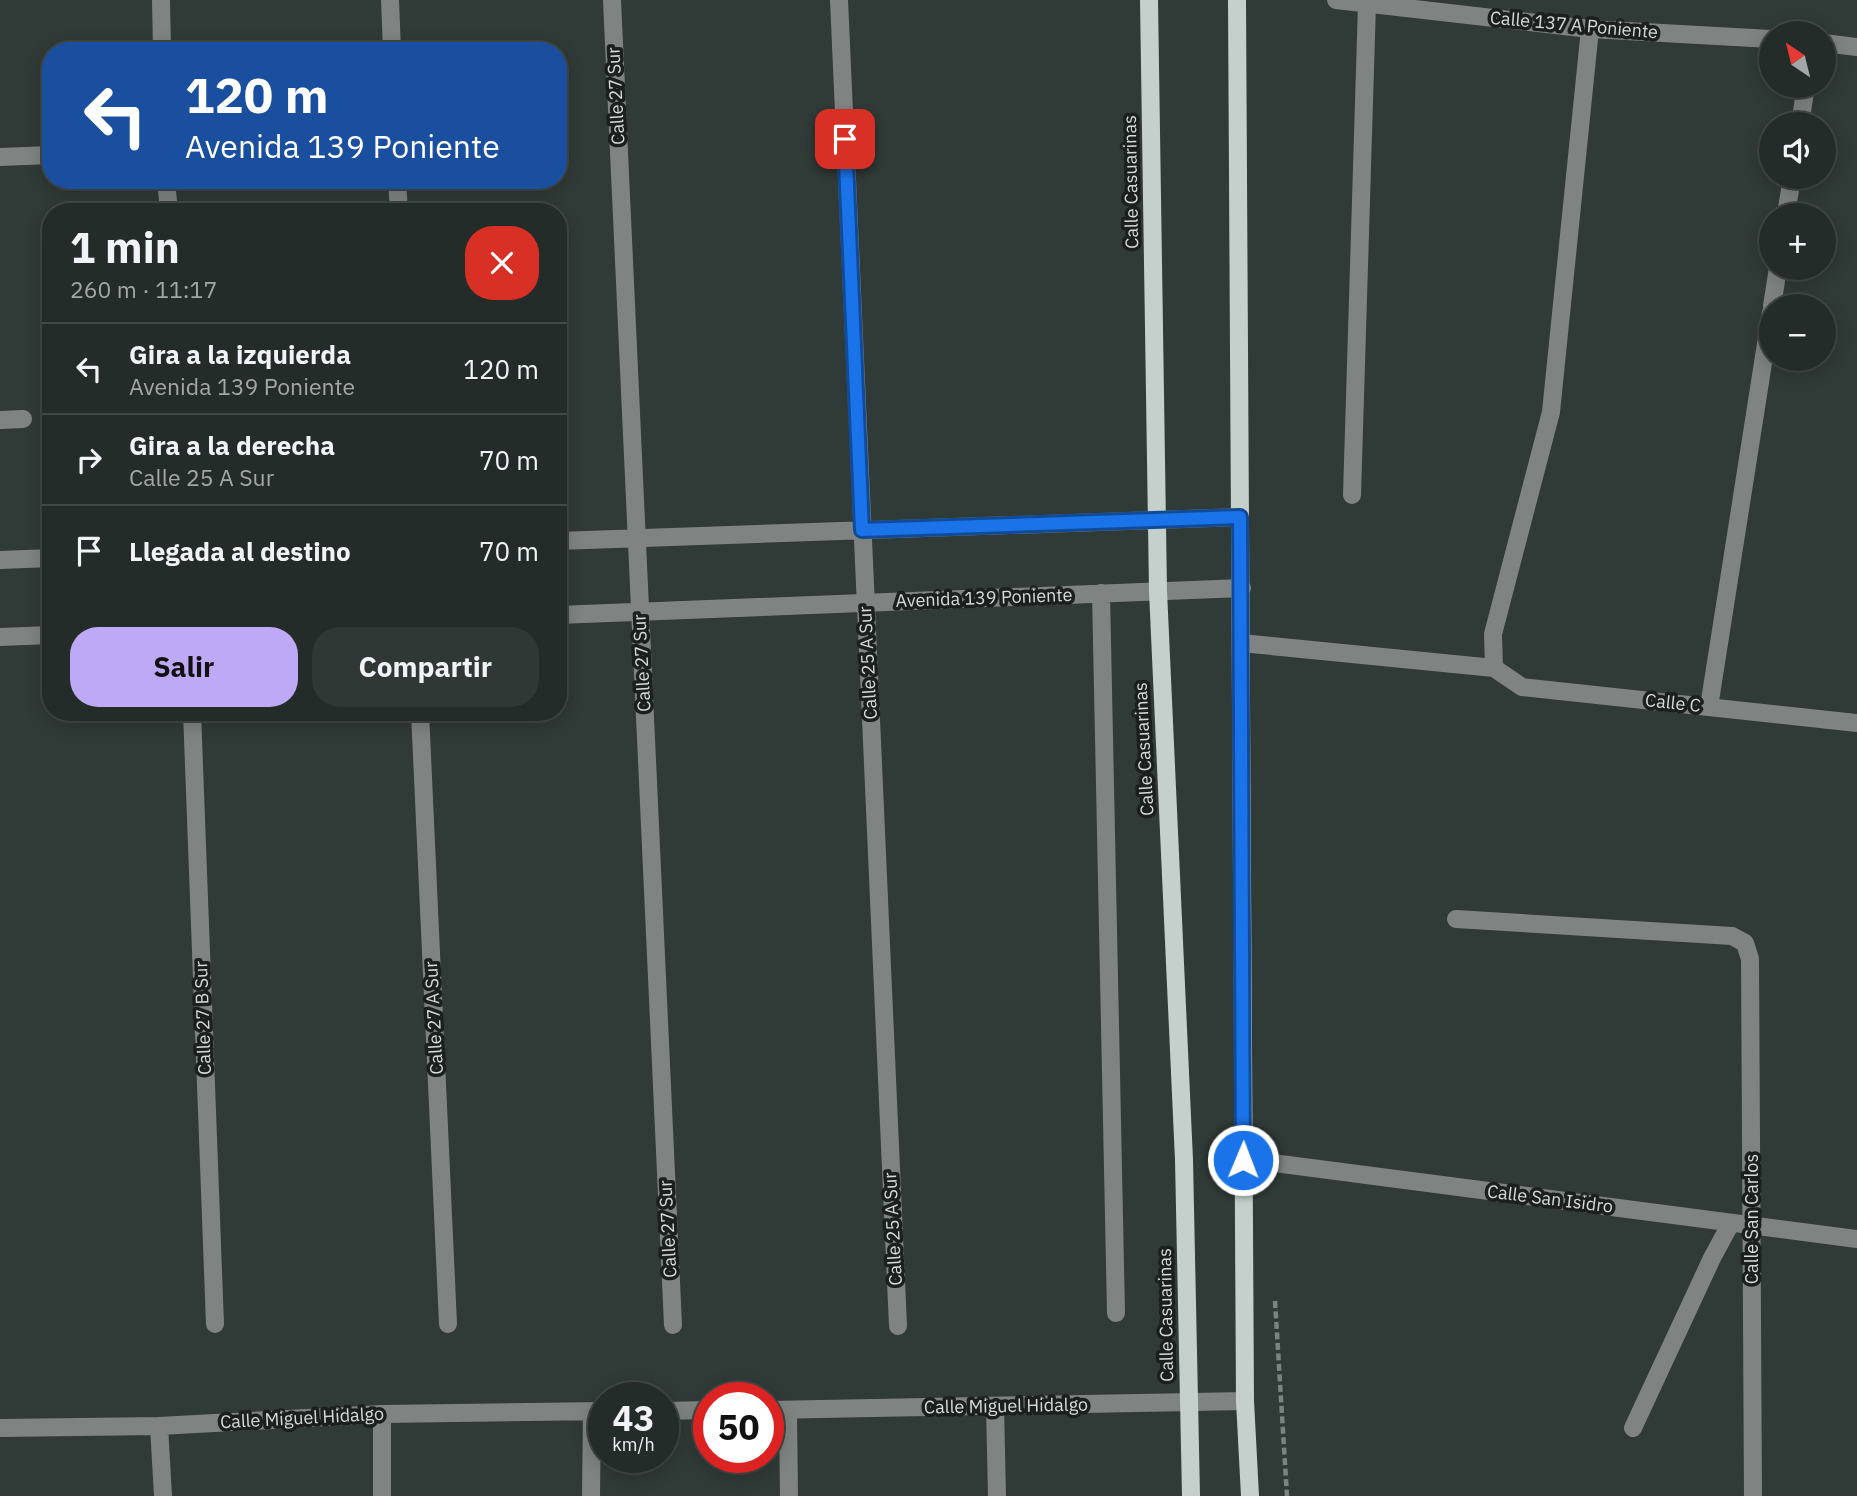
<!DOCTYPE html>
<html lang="es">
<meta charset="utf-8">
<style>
:root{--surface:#242c29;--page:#303835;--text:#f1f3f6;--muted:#a3a7a8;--line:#414846;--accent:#bda9f5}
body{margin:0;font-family:"IBM Plex Sans",sans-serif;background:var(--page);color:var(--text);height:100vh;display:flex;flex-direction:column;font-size:26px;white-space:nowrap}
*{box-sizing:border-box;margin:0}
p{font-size:23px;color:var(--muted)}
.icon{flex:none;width:38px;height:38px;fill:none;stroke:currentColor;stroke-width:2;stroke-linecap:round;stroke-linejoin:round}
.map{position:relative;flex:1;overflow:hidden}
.details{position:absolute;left:42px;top:203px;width:525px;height:518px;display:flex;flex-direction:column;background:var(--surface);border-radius:28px;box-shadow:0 4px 18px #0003,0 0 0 2px var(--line)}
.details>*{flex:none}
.banner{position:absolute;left:42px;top:42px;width:525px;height:147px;border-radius:28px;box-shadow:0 4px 18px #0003,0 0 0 2px var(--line);background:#1a4fa0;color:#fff;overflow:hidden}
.needle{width:46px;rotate:325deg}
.controls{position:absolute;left:1759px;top:21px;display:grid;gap:14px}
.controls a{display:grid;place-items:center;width:77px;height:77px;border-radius:50%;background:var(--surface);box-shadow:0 4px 18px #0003,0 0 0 2px var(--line);font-size:35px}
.speed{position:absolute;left:588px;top:1382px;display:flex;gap:14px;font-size:35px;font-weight:700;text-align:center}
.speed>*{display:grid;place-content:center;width:91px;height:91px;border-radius:50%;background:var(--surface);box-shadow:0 4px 18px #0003,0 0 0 2px var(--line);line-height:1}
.speed small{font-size:18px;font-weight:400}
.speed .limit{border:10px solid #d22;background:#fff;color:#111}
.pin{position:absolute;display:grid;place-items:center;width:60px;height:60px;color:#fff;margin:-30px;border-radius:14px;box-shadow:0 4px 10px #0006}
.me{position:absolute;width:77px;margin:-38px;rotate:1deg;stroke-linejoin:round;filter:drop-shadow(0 0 5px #0008)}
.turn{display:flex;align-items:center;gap:24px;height:147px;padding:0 28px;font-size:32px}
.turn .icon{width:91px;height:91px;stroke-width:2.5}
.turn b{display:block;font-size:49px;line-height:60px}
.round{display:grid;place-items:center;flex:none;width:74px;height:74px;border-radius:28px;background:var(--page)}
.summary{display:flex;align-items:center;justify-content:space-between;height:119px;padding:0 28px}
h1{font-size:42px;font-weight:800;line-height:52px}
.cta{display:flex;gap:14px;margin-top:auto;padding:14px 28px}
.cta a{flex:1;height:80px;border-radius:28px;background:var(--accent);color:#111;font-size:28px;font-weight:800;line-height:80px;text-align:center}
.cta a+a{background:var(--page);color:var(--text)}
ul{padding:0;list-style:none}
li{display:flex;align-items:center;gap:21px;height:91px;padding:0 28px;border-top:2px solid var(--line)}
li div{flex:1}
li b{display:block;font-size:26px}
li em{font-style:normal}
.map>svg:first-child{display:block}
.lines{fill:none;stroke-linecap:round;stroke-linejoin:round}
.path{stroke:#7a8380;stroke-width:4.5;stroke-dasharray:7 3.5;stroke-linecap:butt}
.minor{stroke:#7f8482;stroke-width:18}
.major{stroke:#c5d0cc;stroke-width:18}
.route-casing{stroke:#114b97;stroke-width:18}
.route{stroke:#1a73e8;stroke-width:12}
.labels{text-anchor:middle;stroke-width:7;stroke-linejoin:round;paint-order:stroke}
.street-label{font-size:18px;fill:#d4dbd9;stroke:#1b201e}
</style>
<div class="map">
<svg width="1857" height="1496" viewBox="0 0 1857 1496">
<rect width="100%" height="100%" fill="#303a37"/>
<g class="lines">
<path class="path" d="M1275,1301L1287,1496"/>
<path class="minor" d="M161,0L162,51
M390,0L392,51
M612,0L673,1325
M839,0L898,1326
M1336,0L1590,29L1771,39
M1824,43L1857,47
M1800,124L1806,86
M0,157L51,155
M166,180L169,212
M397,180L399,212
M1786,215L1792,177
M1772,306L1778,268
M0,420L23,419
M1352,495L1367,4
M558,541L1240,517
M0,560L51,558
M1101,593L1116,1313
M558,615L1242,588
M0,637L51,635
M1241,643L1494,668L1522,687L1857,723
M1494,668L1493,634L1551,412L1590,29
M1709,707L1771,312
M192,712L215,1324
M420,712L448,1324
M1456,919L1732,936L1745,943L1750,959L1753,1496
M1243,1159L1857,1239
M995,1406L997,1496
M768,1410L1245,1401
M788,1410L789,1496
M663,1411L709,1410
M382,1414V1496
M159,1426L163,1496
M0,1428L159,1426L382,1414L604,1411
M1633,1428L1712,1258L1731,1223
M591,1496L592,1411"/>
<path class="major" d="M1149,0L1158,591L1184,1160L1191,1496
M1237,0L1245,1401L1250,1496"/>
</g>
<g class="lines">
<defs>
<path id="route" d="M845,139L862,530L1240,517L1243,1160"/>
</defs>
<use href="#route" class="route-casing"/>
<use href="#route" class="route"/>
</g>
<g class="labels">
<g class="street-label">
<text transform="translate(1574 25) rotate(5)" y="6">Calle 137 A Poniente</text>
<text transform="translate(616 96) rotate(-93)" y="6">Calle 27 Sur</text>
<text transform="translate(1131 182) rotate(-91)" y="6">Calle Casuarinas</text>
<text transform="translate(984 598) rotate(-2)" y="6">Avenida 139 Poniente</text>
<text transform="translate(642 663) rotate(-93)" y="6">Calle 27 Sur</text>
<text transform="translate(868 663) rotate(-93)" y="6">Calle 25 A Sur</text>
<text transform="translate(1673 703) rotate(6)" y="6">Calle C</text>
<text transform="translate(1144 749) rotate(-93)" y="6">Calle Casuarinas</text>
<text transform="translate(203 1018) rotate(-92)" y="6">Calle 27 B Sur</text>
<text transform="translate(434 1018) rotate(-93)" y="6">Calle 27 A Sur</text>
<text transform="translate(1550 1199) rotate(7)" y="6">Calle San Isidro</text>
<text transform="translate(1752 1219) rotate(-90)" y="6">Calle San Carlos</text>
<text transform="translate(668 1229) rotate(-93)" y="6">Calle 27 Sur</text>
<text transform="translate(893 1229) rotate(-93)" y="6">Calle 25 A Sur</text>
<text transform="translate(1166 1315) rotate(-91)" y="6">Calle Casuarinas</text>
<text transform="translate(1006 1406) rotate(-1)" y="6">Calle Miguel Hidalgo</text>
<text transform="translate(302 1418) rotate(-3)" y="6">Calle Miguel Hidalgo</text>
</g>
</g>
</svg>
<div class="controls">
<a><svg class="needle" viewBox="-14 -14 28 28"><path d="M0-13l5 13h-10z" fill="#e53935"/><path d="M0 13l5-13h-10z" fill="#a3a7a8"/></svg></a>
<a><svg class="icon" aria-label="sound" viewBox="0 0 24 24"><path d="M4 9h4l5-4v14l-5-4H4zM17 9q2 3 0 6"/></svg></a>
<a>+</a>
<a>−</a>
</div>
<div class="speed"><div>43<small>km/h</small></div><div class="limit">50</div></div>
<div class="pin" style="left:845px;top:139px;background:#d93025"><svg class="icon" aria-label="arrive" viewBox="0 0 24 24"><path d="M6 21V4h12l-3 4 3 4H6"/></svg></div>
<svg class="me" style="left:1243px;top:1160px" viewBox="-20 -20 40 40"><circle r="17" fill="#1a73e8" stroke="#fff" stroke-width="3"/><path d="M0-11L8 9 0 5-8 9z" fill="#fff"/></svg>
<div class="banner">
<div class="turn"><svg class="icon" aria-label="left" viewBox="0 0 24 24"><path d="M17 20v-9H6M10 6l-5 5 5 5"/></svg><div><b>120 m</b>Avenida 139 Poniente</div></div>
</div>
<section class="details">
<div class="summary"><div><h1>1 min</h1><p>260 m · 11:17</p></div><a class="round" style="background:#d93025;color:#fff"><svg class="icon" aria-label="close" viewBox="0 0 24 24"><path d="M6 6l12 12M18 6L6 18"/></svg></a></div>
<ul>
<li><svg class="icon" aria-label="left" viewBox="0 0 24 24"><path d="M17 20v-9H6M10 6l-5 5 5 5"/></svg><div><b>Gira a la izquierda</b><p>Avenida 139 Poniente</p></div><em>120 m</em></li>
<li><svg class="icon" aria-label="right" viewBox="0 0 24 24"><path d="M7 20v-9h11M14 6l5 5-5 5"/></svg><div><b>Gira a la derecha</b><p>Calle 25 A Sur</p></div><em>70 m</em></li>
<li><svg class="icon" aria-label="arrive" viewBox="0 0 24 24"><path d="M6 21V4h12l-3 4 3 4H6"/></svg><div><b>Llegada al destino</b></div><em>70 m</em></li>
</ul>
<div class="cta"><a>Salir</a><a>Compartir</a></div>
</section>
</div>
